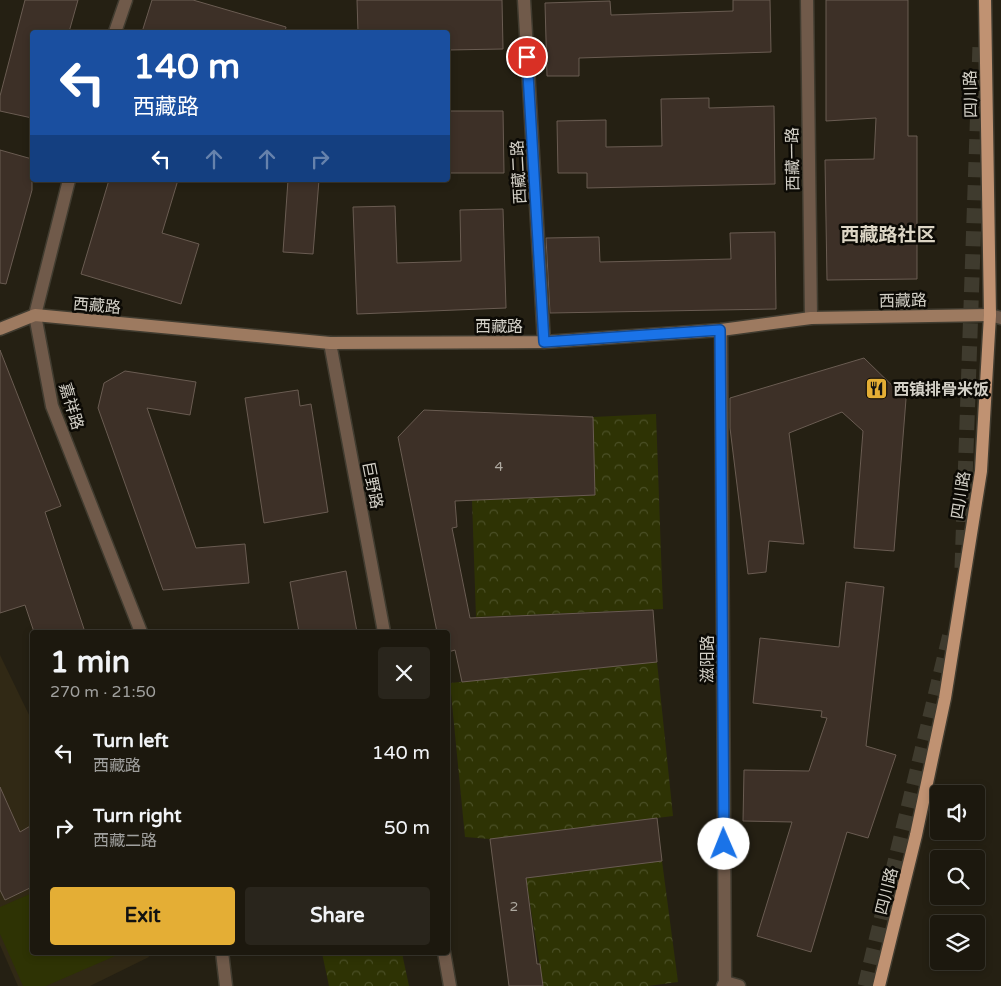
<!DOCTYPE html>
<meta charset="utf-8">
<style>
:root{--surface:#1c180e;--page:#29251c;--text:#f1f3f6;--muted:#a0a09e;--line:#3a372e;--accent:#e4ae35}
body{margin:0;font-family:"Varela Round","Noto Sans SC",sans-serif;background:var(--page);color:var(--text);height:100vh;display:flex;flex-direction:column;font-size:19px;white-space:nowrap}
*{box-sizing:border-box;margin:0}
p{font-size:16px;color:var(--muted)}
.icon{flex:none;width:28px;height:28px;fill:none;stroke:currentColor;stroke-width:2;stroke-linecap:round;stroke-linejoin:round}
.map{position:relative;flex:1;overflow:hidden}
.sheet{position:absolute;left:30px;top:630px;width:420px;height:325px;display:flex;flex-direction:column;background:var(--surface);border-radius:5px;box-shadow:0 2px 8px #0003,0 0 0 1px var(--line)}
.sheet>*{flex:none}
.hud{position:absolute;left:30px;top:30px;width:420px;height:152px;border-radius:5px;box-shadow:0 2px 8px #0003,0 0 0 1px var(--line);background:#1a4fa0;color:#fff;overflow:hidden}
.tools{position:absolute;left:930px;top:785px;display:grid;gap:10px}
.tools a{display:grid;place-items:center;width:55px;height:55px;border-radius:5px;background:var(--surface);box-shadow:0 2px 8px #0003,0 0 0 1px var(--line);font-size:25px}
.pin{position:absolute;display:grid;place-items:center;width:42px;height:42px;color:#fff;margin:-21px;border:2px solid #fff;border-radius:50%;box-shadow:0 1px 5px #0007}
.me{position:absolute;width:55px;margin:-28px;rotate:359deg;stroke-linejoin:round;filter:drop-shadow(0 0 4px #0008)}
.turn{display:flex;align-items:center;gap:18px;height:105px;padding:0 20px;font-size:22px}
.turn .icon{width:65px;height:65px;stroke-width:2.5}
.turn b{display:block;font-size:35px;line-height:42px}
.lanes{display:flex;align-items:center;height:48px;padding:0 20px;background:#0003;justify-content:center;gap:25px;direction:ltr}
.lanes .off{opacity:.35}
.round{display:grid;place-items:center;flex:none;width:52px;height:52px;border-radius:5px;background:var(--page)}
.head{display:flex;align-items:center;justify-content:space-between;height:85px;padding:0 20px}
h1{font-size:30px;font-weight:700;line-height:38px}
.action{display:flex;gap:10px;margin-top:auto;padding:10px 20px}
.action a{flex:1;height:58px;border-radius:5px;background:var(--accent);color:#111;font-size:20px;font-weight:700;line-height:58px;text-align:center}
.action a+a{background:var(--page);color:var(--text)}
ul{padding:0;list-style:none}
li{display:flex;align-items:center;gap:15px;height:75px;padding:0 20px}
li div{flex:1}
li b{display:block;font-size:19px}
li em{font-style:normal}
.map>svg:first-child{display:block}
.built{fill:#312915}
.park{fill:url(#park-crowns)}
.pitch{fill:#2e3304}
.building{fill:#3d3027;stroke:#6a5c52}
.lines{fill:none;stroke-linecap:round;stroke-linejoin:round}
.highway-tunnel{stroke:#3f3b2e;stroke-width:15;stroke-dasharray:15 8;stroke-linecap:butt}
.street-casing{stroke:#413c30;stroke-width:15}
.secondary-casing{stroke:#413c30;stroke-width:15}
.primary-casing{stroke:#413c30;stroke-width:15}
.street{stroke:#705a4a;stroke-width:12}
.secondary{stroke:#9d7a60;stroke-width:12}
.primary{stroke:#c09272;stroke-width:12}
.route-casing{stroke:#114b97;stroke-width:12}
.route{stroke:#1a73e8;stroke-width:9}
.labels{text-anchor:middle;stroke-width:5;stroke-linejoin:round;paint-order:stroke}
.number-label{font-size:14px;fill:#aea9a0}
.street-label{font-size:16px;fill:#d4d1c8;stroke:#0c0a05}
.poi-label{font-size:16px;font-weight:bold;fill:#d4d1c8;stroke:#0c0a05;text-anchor:start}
.quarter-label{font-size:19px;font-weight:bold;fill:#dcd5c5;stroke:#0c0a05}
</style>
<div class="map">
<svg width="1001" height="986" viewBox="0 0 1001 986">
<defs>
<pattern id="park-crowns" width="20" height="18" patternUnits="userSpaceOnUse" patternTransform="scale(1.25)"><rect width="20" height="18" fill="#2e3304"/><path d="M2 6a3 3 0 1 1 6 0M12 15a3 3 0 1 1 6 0" fill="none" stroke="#4b5027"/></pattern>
</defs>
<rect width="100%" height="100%" fill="#252013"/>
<path class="built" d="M0,655L32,721V952H147L149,957L90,986H18L0,945Z"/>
<path class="park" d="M656,414L663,609L476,617L472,500L595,495L593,417Z
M657,662L673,816L490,839L465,837L450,683Z
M662,861L678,982L648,986H543L526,878Z
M322,953H402L409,986H329Z"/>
<path class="pitch" d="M32,893V952L122,953L46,986H23L0,934V907Z"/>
<path class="building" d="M25,0H78L69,32H32V118L0,111V96Z
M152,0H193L286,27L285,32H142Z
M357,0H502L503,49L448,50V32H358Z
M733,0H770L771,52L579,58V76H547L545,3L610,1L611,15L733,11Z
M826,0H908V136H917V279L827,280L825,160L874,159L876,118L826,121Z
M709,98V108L774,106L775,184L587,188V173H558L557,121L606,120V147L662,146L661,99Z
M448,111H503L504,173H448Z
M0,150L32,159V190L6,284L0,283Z
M109,180H178L162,233L199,244L181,304L81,274Z
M288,180H319L313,254L283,252Z
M395,206L397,263L461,261L460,210L503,209L506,308L357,314L353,207Z
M775,232L776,309L550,313L546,238L599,237L600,262L731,259L730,233Z
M0,350L61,506L45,512L85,632H34L25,605L0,613Z
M864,358L906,399L894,551L854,548L863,431L842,412L789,433L804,544L769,541L766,572L748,574L730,428V398Z
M125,371L196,382L190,415L147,408L196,548L245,544L249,583L163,590L98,408L104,383Z
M298,390L300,406L311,404L328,512L264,523L245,398Z
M424,410L593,417L595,495L455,501L457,527L452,528L470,618L653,610L657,662L462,682L455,650L448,652V632H437L398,437Z
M346,571L357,632H299L290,582Z
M846,582L884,587L866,746L896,755L868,838L847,832L811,952L757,936L792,822L743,821L744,770L809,771L827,718L821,717L822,711L753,703L760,638L839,647Z
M0,787L20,832L32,825V887L5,900L0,890Z
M657,818L662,861L526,878L537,964H540L543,986H509L490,839Z"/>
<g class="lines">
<path class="highway-tunnel" d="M962,568L980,44
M865,986L951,630"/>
<defs>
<path id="street" d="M524,0L544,342
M807,0L811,318
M115,32L126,0
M69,180L35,315L52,406L141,632
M990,315L1001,318
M721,330L725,982L723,986
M330,343L384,632
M222,952L226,986
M444,952L450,986
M725,982L739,986"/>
<path id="secondary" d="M0,329L35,315L330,343L544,342L721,330L811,318L990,315"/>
<path id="primary" d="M879,986L916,835L945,698L981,471L990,315L985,0"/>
</defs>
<use href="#street" class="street-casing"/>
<use href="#secondary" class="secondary-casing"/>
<use href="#primary" class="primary-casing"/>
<use href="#street" class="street"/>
<use href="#secondary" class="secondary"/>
<use href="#primary" class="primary"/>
</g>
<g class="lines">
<defs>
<path id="route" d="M527,57L544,342L720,330L724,844"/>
</defs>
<use href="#route" class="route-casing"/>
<use href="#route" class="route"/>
</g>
<defs>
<symbol id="restaurant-square" viewBox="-11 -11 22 22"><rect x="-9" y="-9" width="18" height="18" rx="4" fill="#e4ae35" stroke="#0c0a05"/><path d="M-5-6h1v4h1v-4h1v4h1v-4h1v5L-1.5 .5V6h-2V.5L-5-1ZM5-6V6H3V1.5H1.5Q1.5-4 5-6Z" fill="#111"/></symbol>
</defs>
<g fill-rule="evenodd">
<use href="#restaurant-square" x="864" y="376" width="25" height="25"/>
</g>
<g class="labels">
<g class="number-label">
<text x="499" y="471">4</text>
<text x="514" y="911">2</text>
</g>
<g class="street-label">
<text transform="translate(970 94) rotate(-91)" y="6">四川路</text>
<text transform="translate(792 159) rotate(-91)" y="6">西藏一路</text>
<text transform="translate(518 172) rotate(-93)" y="6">西藏二路</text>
<text transform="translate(903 300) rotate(-1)" y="6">西藏路</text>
<text transform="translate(97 305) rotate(5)" y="6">西藏路</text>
<text x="499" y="332">西藏路</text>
<text transform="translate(72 406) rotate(73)" y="6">嘉祥路</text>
<text transform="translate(373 485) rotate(79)" y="6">巨野路</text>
<text transform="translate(960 495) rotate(-81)" y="6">四川路</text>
<text transform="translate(707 659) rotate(-90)" y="6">滋阳路</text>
<text transform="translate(886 891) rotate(-76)" y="6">四川路</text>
</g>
<g class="poi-label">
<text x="893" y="395">西镇排骨米饭</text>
</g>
<g class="quarter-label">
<text x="888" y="241">西藏路社区</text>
</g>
</g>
</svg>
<div class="tools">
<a><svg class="icon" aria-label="sound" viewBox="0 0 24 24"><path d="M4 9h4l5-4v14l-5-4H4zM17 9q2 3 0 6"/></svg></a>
<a><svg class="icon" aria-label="search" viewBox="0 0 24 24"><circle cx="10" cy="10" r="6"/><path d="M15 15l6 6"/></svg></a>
<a><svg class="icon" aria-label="layers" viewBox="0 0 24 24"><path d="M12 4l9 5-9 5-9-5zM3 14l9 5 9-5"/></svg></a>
</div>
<div class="pin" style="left:527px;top:57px;background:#d93025"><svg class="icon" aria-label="arrive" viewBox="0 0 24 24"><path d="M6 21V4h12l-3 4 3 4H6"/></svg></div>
<svg class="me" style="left:724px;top:844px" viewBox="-20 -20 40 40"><circle r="19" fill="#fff"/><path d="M0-13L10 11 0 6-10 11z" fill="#1a73e8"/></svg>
<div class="hud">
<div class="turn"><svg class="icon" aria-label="left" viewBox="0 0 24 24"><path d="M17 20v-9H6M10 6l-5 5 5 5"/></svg><div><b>140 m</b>西藏路</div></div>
<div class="lanes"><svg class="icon" aria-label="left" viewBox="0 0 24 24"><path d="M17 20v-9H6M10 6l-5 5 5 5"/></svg><svg class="icon off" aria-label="ahead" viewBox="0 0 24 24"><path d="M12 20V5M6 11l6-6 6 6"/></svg><svg class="icon off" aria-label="ahead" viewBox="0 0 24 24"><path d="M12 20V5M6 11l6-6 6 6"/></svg><svg class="icon off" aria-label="right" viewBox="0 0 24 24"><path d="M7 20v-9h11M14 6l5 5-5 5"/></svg></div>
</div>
<section class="sheet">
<div class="head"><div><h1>1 min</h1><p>270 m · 21:50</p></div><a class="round"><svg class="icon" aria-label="close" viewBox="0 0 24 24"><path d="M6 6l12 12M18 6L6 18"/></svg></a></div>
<ul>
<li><svg class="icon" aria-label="left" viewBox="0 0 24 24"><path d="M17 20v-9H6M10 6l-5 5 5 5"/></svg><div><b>Turn left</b><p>西藏路</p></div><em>140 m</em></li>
<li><svg class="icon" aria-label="right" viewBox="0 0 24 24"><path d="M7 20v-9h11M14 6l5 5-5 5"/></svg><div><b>Turn right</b><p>西藏二路</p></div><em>50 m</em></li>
</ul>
<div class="action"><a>Exit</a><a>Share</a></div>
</section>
</div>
